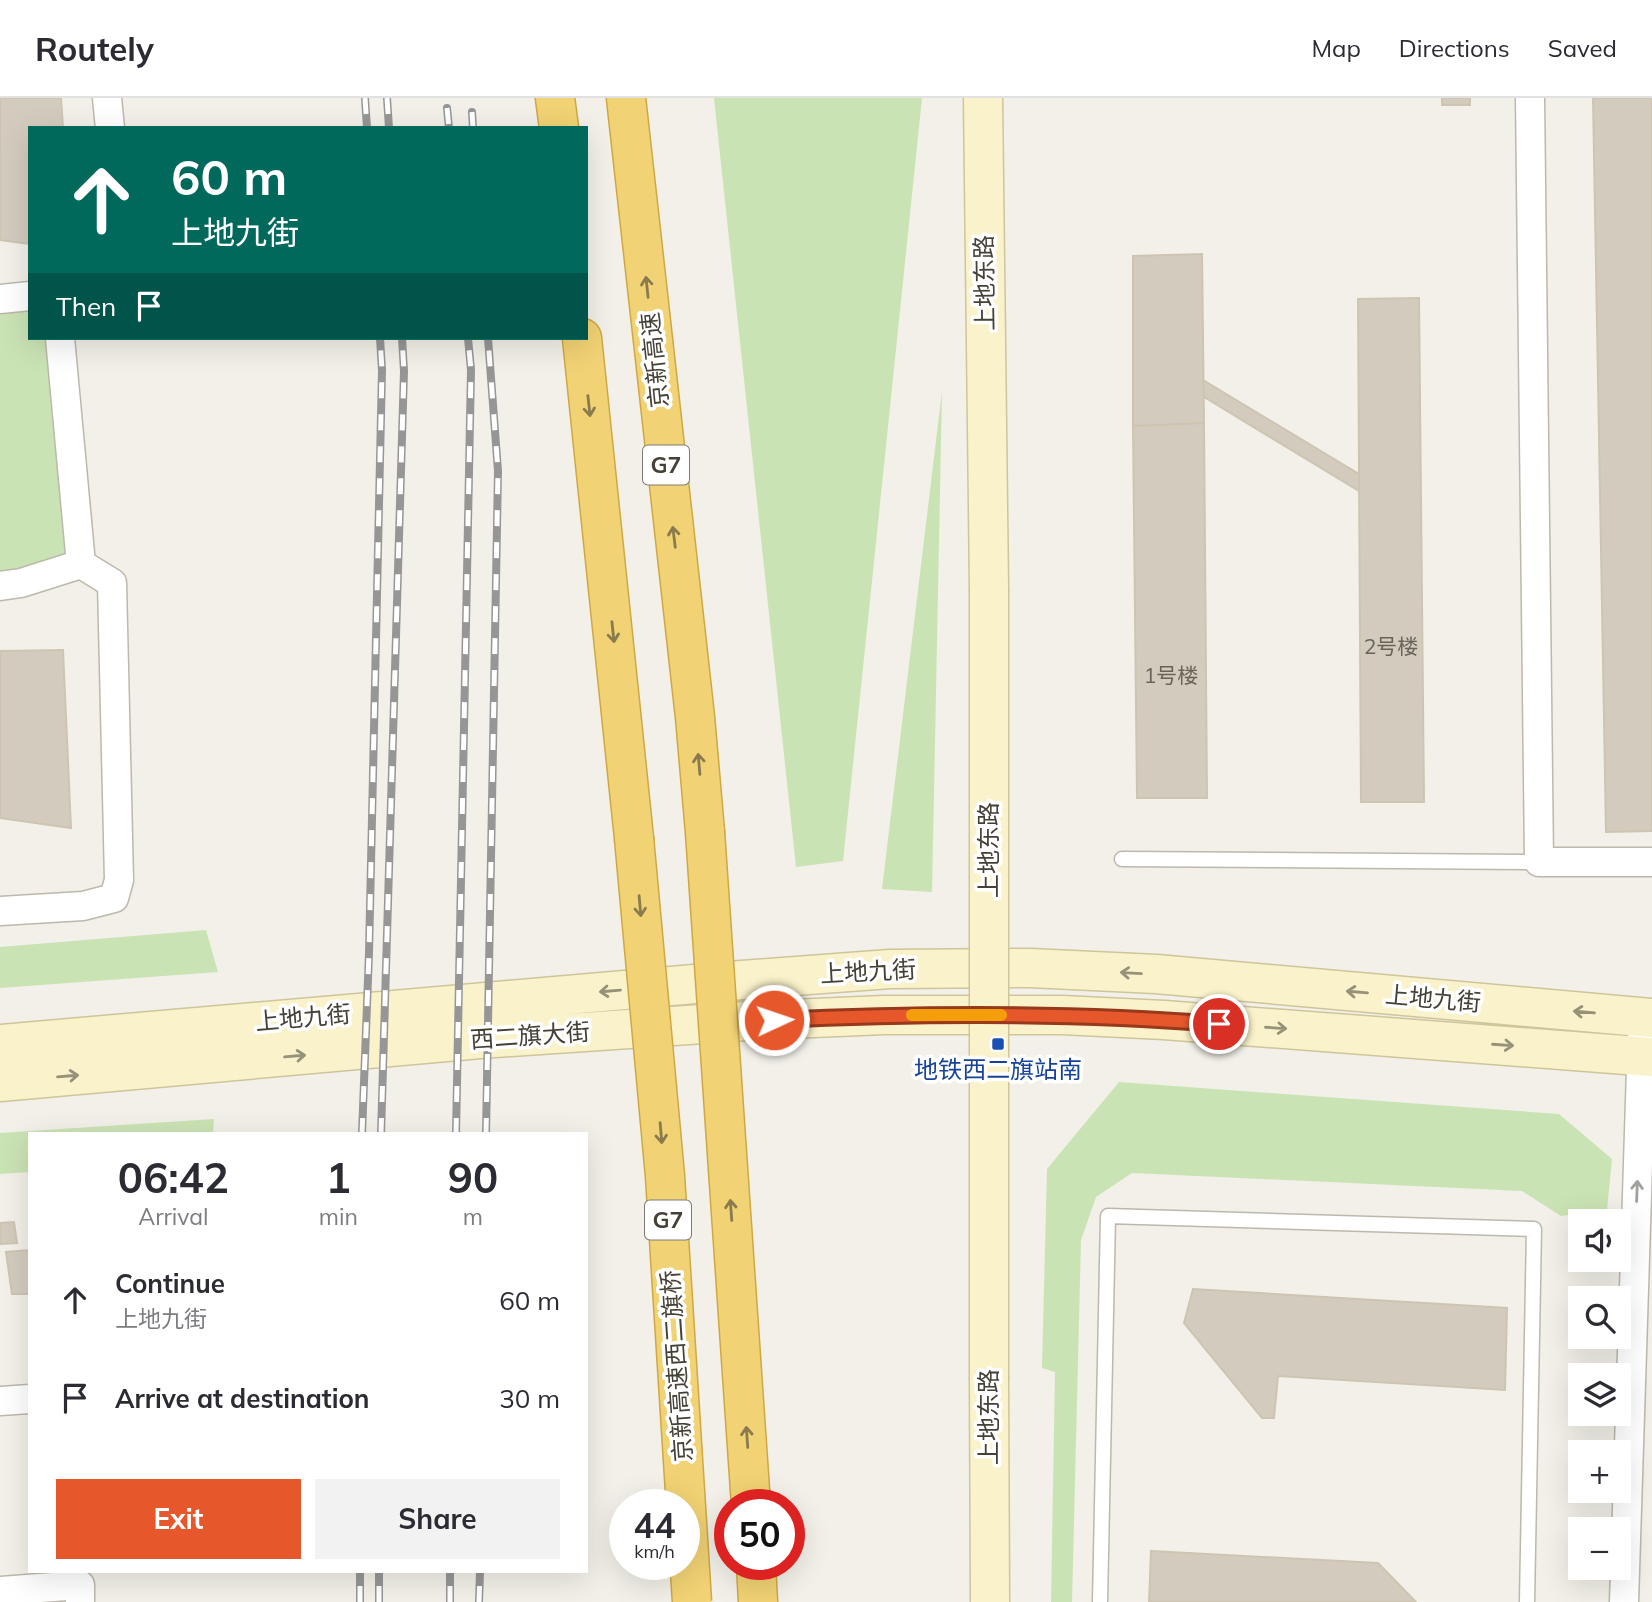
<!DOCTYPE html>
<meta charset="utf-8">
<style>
:root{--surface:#fff;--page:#f2f2f3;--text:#2b2b33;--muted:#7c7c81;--line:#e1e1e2;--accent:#e6582b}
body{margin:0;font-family:Mulish,"Noto Sans SC",sans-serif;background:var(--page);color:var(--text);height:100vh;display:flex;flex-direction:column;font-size:26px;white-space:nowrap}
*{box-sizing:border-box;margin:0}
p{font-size:23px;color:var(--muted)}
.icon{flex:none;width:38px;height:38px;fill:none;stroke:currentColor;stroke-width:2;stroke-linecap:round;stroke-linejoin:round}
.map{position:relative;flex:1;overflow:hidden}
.drawer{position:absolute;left:28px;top:1034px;width:560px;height:441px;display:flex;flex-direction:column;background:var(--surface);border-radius:0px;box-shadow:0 7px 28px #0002}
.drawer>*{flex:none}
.top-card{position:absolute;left:28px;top:28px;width:560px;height:214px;border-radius:0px;box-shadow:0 7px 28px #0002;background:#00695c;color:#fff;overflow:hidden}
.controls{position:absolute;left:1568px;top:1111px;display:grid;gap:14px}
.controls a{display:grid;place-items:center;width:63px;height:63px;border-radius:0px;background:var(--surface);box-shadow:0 7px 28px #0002;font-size:35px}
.speed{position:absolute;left:609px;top:1391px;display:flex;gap:14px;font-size:35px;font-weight:700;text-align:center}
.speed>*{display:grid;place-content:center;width:91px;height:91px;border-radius:50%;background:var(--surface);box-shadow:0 7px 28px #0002;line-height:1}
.speed small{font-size:18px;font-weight:400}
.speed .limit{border:10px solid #d22;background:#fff;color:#111}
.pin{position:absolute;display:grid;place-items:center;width:60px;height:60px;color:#fff;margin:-30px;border:4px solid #fff;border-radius:50%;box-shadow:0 2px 7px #0007}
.me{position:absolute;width:77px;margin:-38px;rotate:87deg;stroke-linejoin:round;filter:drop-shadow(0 0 5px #0008)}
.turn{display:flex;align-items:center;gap:24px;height:147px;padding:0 28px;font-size:32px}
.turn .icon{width:91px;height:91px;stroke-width:2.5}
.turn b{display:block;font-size:49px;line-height:60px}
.then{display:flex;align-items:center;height:66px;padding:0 28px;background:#0003;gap:14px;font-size:26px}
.eta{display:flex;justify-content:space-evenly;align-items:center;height:119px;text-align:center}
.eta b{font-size:42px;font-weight:700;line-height:49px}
.primary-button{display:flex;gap:14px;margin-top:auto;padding:14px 28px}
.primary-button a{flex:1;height:80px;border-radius:0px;background:var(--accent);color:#fff;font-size:28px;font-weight:700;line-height:80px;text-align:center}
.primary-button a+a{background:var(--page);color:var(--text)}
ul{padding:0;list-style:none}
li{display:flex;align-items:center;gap:21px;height:98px;padding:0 28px}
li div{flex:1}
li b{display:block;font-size:26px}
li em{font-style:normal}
header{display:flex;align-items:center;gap:42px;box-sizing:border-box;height:98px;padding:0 35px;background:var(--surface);border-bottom:2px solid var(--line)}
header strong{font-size:33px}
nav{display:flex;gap:38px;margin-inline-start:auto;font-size:24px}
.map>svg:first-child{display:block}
.green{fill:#cae3b4}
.building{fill:#d3ccbe;stroke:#cdc5b2;stroke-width:2}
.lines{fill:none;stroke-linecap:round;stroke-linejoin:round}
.lane-casing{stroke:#bdb8ab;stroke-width:17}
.street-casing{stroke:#bdb8ab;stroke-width:31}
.secondary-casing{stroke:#cec59b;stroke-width:41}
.highway-casing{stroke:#cfa845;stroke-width:41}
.lane{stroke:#fff;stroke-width:14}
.street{stroke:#fff;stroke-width:28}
.secondary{stroke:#faf2ca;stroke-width:38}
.highway{stroke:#f1d274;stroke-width:38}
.rail-casing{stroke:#969696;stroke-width:8}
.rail{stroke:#fff;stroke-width:5;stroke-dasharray:16;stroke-linecap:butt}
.secondary-bridge-casing{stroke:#cec59b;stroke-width:41;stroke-linecap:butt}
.highway-bridge-casing{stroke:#cfa845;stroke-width:41;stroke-linecap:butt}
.secondary-bridge{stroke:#faf2ca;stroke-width:38}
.highway-bridge{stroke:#f1d274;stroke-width:38}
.oneway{stroke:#8a7b4f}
.oneway2{stroke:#969179}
.oneway3{stroke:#a2a09b}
.route-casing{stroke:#96391c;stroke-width:18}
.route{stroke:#e6582b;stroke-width:12}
.slow{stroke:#f59e0b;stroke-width:12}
.transit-dot{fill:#1a4fb4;stroke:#fff;stroke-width:2.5}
.labels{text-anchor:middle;stroke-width:7;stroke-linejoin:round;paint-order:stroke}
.number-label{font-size:21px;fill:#686459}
.shield{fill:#fff;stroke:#7d7a73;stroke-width:2}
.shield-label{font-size:23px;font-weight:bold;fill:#454137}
.street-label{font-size:24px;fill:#454137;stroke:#fff}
.transit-label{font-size:24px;fill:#164399;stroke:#fff}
</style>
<header>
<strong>Routely</strong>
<nav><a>Map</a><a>Directions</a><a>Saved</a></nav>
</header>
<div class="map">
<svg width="1652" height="1504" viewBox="0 0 1652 1504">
<rect width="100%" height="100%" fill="#f2f0e8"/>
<path class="green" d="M714,0H922L843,763L796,769Z
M30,198V240H60L81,466L0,488V201Z
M942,293L932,794L882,791Z
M206,832L218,874L0,890V849Z
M1119,984L1559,1016L1612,1061L1607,1112L1561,1118L1522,1093L1132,1075L1096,1099L1081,1142L1072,1504H1051L1055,1274L1042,1270L1047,1071Z
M214,1021L213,1036H30V1074L0,1076V1035Z"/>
<path class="building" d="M0,0H61L63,30H30V146L0,142Z
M1442,0H1470V7H1442Z
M1593,0H1652V733L1606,734Z
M1202,156L1204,325L1133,328V158Z
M1419,200L1424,704H1361L1358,201Z
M1203,282L1359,376V393L1204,299Z
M1204,325L1207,700H1137L1133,328Z
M63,552L71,730L0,720V553Z
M14,1124L17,1145L0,1146V1125Z
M30,1152V1196H12L6,1154Z
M1193,1191L1507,1210L1505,1292L1278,1278L1274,1320H1262L1184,1225Z
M1151,1453L1378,1465L1416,1504H1149Z"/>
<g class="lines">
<defs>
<path id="lane" d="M1122,761L1539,764
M1100,1504L1108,1118L1534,1131L1527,1504"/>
<path id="street" d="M107,0L110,30
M1530,0L1539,764H1652
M0,201L30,198
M0,488L21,485L81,466L60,240
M0,813L83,808L114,800L119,782L112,485L81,466
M0,1303L30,1301
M0,1493L80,1487V1504
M1624,1504L1642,940"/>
<path id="secondary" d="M983,0L989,491
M0,946L729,883L890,871L1030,870L1156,876L1652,920
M0,984L480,941L747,923L884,917H1062L1164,922L1652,959
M989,1282L990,1504"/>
<path id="highway" d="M555,0L559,30
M626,0L695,619L705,734
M582,240L634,740
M756,1466L758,1504"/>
</defs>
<use href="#lane" class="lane-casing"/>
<use href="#street" class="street-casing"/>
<use href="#secondary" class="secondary-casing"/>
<use href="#highway" class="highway-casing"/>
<use href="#lane" class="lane"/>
<use href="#street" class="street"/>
<use href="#secondary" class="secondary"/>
<use href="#highway" class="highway"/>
<defs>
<path id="rail" d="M365,0L367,30
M387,0L389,30
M447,10L449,30
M472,14L473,30
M362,1036L369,855L382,272L380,240
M381,1036L404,273L402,240
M456,1036L471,272L468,240
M486,1036L498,373L488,240
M360,1504V1474
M379,1504V1474
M450,1504V1474
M479,1504L480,1474"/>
</defs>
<use href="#rail" class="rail-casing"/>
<use href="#rail" class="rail"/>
<defs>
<path id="secondary-bridge" d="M989,491V1282"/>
<path id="highway-bridge" d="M705,734L751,1407
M634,740L665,1078L692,1504"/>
</defs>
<use href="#secondary-bridge" class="secondary-bridge-casing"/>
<use href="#highway-bridge" class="highway-bridge-casing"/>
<use href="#secondary-bridge" class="secondary-bridge"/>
<use href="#highway-bridge" class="highway-bridge"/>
</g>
<defs><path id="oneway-shaft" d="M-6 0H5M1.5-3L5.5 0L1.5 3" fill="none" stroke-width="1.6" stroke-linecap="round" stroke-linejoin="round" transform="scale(1.75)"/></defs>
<g class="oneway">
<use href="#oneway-shaft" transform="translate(647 189) rotate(-96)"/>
<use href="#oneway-shaft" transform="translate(589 308) rotate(84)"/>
<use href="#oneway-shaft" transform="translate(674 439) rotate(-97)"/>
<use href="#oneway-shaft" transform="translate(613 534) rotate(84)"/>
<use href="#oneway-shaft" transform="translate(699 666) rotate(-95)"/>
<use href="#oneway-shaft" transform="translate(640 808) rotate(85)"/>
<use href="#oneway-shaft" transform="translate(661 1035) rotate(85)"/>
<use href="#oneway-shaft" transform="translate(731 1112) rotate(-94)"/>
<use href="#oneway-shaft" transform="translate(747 1339) rotate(-94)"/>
</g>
<g class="oneway2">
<use href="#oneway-shaft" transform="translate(1131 875) rotate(-177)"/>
<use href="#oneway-shaft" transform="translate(610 893) rotate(175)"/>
<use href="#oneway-shaft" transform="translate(1357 894) rotate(-175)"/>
<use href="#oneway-shaft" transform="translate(1584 914) rotate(-175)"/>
<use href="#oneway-shaft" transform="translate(1276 930) rotate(4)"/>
<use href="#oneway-shaft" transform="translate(1503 947) rotate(4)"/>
<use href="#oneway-shaft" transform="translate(295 958) rotate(-5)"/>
<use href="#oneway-shaft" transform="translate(68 978) rotate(-5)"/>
</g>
<use class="oneway3" href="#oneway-shaft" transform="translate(1637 1093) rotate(-88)"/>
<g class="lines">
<defs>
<path id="route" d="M774,922C923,915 1071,914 1219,926"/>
</defs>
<use href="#route" class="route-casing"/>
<use href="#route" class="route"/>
<path class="slow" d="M912,917H1001"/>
</g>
<rect class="transit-dot" x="991" y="939" width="14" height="14" rx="3.5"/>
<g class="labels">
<g class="number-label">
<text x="1391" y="556">2号楼</text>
<text x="1171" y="585">1号楼</text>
</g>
<g class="shield">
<rect x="643" y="347.5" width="46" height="39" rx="5"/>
<rect x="645" y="1102.5" width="46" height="39" rx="5"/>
</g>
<g class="shield-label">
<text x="666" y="375">G7</text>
<text x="668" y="1130">G7</text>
</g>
<g class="street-label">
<text transform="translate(985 185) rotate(-91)" y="8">上地东路</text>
<text transform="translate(655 262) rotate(-96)" y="8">京新高速</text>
<text transform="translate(989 752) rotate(-90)" y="8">上地东路</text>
<text transform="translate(868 874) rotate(-3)" y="8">上地九街</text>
<text transform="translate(1433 901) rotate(5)" y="8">上地九街</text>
<text transform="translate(303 920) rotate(-5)" y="8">上地九街</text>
<text transform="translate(530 938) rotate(-4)" y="8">西二旗大街</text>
<text transform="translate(677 1268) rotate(-94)" y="8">京新高速西二旗桥</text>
<text transform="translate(989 1319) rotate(-90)" y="8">上地东路</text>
</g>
<g class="transit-label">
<text x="998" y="980">地铁西二旗站南</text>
</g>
</g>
</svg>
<div class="controls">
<a><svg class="icon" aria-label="sound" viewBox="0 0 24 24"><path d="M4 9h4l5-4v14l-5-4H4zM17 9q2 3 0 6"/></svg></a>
<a><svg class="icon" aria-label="search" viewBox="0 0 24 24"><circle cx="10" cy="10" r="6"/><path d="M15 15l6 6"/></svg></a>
<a><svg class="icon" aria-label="layers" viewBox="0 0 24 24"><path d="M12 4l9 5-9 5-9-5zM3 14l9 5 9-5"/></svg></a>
<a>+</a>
<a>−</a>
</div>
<div class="speed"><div>44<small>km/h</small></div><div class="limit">50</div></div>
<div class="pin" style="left:1219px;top:926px;background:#d93025"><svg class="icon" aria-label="arrive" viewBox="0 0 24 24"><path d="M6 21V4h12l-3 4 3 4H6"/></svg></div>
<svg class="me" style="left:774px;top:922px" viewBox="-20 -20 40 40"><circle r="17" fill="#e6582b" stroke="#fff" stroke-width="3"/><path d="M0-11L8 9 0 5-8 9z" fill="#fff"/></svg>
<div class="top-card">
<div class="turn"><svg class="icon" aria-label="ahead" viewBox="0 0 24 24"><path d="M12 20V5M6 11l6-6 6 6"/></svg><div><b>60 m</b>上地九街</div></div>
<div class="then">Then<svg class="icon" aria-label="arrive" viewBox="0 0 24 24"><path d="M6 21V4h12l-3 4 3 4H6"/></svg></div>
</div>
<section class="drawer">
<div class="eta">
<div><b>06:42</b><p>Arrival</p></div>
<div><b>1</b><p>min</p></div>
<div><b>90</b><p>m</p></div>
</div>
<ul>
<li><svg class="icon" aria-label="ahead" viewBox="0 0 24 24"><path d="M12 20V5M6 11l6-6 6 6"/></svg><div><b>Continue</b><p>上地九街</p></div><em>60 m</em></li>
<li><svg class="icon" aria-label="arrive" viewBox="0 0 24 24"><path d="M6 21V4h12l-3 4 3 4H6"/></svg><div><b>Arrive at destination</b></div><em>30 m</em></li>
</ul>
<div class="primary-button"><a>Exit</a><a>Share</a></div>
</section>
</div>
